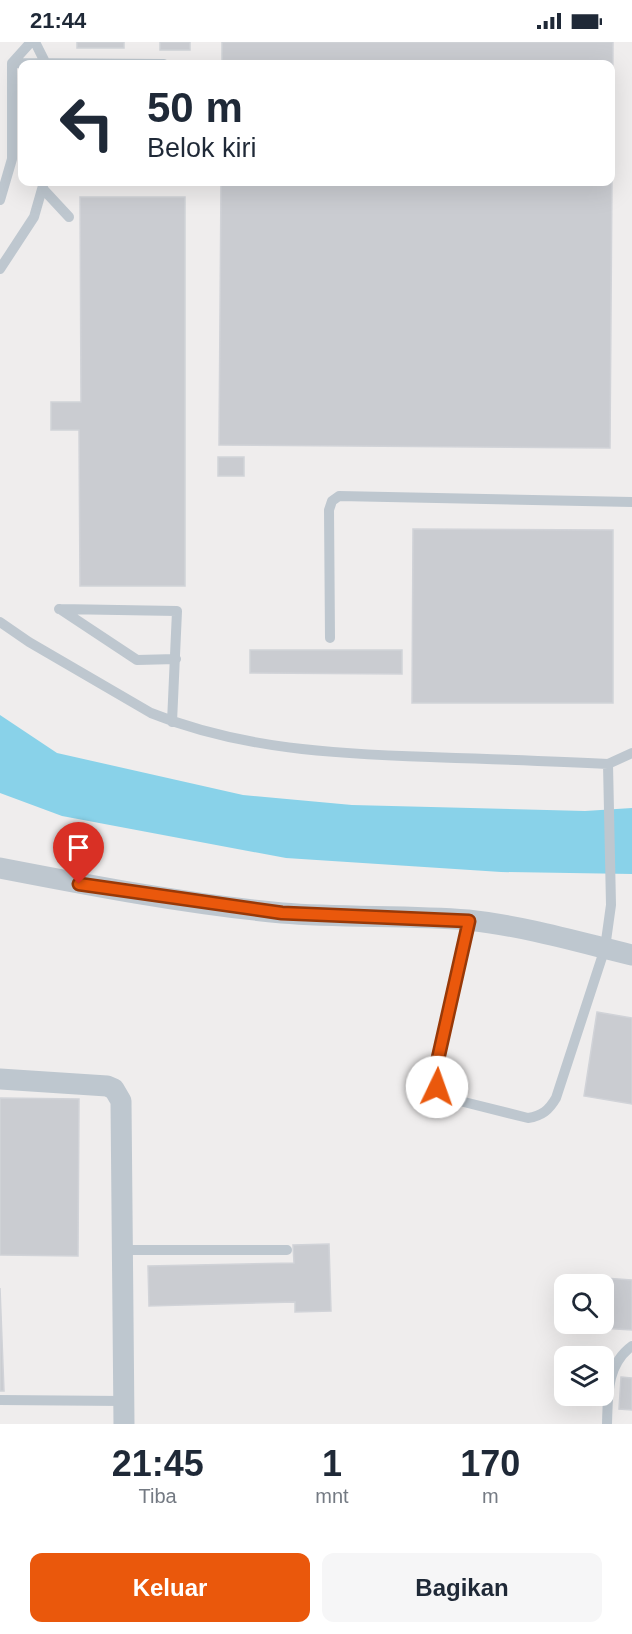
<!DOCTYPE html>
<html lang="id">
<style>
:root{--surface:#fff;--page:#f6f6f7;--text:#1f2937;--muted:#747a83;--accent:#ea580c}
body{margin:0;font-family:Arial,sans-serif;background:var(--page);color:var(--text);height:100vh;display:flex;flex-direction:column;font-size:22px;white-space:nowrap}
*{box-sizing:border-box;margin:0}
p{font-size:20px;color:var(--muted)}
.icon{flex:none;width:33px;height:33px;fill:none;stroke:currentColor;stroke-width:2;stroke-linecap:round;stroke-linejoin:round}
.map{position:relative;height:1382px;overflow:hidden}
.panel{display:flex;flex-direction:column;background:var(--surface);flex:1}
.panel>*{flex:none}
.banner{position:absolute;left:18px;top:18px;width:597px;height:126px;border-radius:12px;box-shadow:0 6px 24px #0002;background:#fff;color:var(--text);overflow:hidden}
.tools{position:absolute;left:554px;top:1232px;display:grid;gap:12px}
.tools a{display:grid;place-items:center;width:60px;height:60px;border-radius:12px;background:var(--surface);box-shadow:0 6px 24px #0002;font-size:30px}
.pin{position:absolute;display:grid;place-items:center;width:51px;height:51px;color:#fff;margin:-62px -26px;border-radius:50% 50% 50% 0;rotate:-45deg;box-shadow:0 0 6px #0007}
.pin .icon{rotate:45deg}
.me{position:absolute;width:66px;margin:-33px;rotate:3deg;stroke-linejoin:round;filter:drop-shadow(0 0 4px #0008)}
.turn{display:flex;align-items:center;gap:21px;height:126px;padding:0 30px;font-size:27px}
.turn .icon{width:78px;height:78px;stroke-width:2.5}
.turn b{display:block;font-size:42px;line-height:51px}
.eta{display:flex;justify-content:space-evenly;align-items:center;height:102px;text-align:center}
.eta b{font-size:36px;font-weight:800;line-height:42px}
.primary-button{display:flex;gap:12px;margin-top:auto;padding:12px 30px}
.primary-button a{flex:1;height:69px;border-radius:12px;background:var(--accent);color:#fff;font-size:24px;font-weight:800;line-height:69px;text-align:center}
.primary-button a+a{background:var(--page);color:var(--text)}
.status{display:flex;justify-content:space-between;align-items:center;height:42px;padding:0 30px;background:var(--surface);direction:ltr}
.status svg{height:16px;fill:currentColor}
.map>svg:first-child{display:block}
.water{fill:#89d2e9}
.building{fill:#caccd1;stroke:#d1d3d8;stroke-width:1.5}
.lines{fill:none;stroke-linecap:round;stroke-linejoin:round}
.service{stroke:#bec7cf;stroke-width:10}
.minor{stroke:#bec7cf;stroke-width:21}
.route-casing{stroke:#983908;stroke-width:15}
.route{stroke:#ea580c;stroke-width:10}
</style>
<div class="status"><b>21:44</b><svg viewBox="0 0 49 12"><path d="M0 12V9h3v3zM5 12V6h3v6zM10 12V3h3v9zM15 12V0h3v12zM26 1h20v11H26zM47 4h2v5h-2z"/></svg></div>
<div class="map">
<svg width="632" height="1382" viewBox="0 0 632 1382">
<rect width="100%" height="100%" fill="#efeded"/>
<path class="water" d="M0,673L57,711L243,753L352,763L585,769L632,766V832L501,830L286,816L62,774L0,751Z"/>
<path class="building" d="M77,0H124V6H77Z
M160,0H190V8H160Z
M222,0H613L610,406L219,403L221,140H610V22H222Z
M80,155H185V544H80L79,388H51V360H81Z
M218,415H244V434H218Z
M413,487L613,488V661H412Z
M250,608H402V632L250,631Z
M597,970L632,976V1062L584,1054Z
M0,1056L79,1057L78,1214L0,1213Z
M329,1202L331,1269L295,1270V1260L149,1264L148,1224L294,1221L293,1203Z
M604,1236L632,1238V1288L601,1286Z
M0,1246L4,1349H0Z
M621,1335L632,1336V1368L619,1367Z"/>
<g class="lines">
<path class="service" d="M35,0L46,22
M12,21L164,22
M43,147L69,175
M0,158L12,117V21L31,0
M0,227L34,175L44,140
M59,567L177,569L172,680
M60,567L137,618L176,617
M0,580L29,600L151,671C240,707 336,712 430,715C489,717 549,719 608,722L632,711
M330,596L329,468L332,459L339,454L632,460
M469,879L435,1030L437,1045L452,1057L528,1076C542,1074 549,1068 556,1056L605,906L611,863L608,722
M124,1208H287
M0,1358L124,1359
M607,1382C608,1354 606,1323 632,1304"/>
<path class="minor" d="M0,826C93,844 187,862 282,871C344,876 406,873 468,878C524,884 578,900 632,913
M0,1037L107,1044L114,1047L121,1059L124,1382"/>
</g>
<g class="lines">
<defs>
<path id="route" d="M79,842L282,871L469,879L435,1030L437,1045"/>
</defs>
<use href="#route" class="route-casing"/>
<use href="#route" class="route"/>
</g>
</svg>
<div class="tools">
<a><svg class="icon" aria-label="search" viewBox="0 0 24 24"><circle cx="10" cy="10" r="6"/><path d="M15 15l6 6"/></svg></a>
<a><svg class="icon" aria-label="layers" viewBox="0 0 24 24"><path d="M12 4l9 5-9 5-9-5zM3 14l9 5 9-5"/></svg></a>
</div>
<div class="pin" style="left:79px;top:842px;background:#d93025"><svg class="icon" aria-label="arrive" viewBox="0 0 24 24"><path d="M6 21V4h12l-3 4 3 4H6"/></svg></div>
<svg class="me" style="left:437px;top:1045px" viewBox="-20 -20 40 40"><circle r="19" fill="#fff"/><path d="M0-13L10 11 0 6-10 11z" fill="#ea580c"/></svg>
<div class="banner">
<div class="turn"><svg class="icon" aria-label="left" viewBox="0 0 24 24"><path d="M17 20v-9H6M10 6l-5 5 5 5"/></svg><div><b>50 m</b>Belok kiri</div></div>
</div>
</div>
<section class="panel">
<div class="eta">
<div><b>21:45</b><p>Tiba</p></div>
<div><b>1</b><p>mnt</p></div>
<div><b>170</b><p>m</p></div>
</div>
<div class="primary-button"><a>Keluar</a><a>Bagikan</a></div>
</section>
